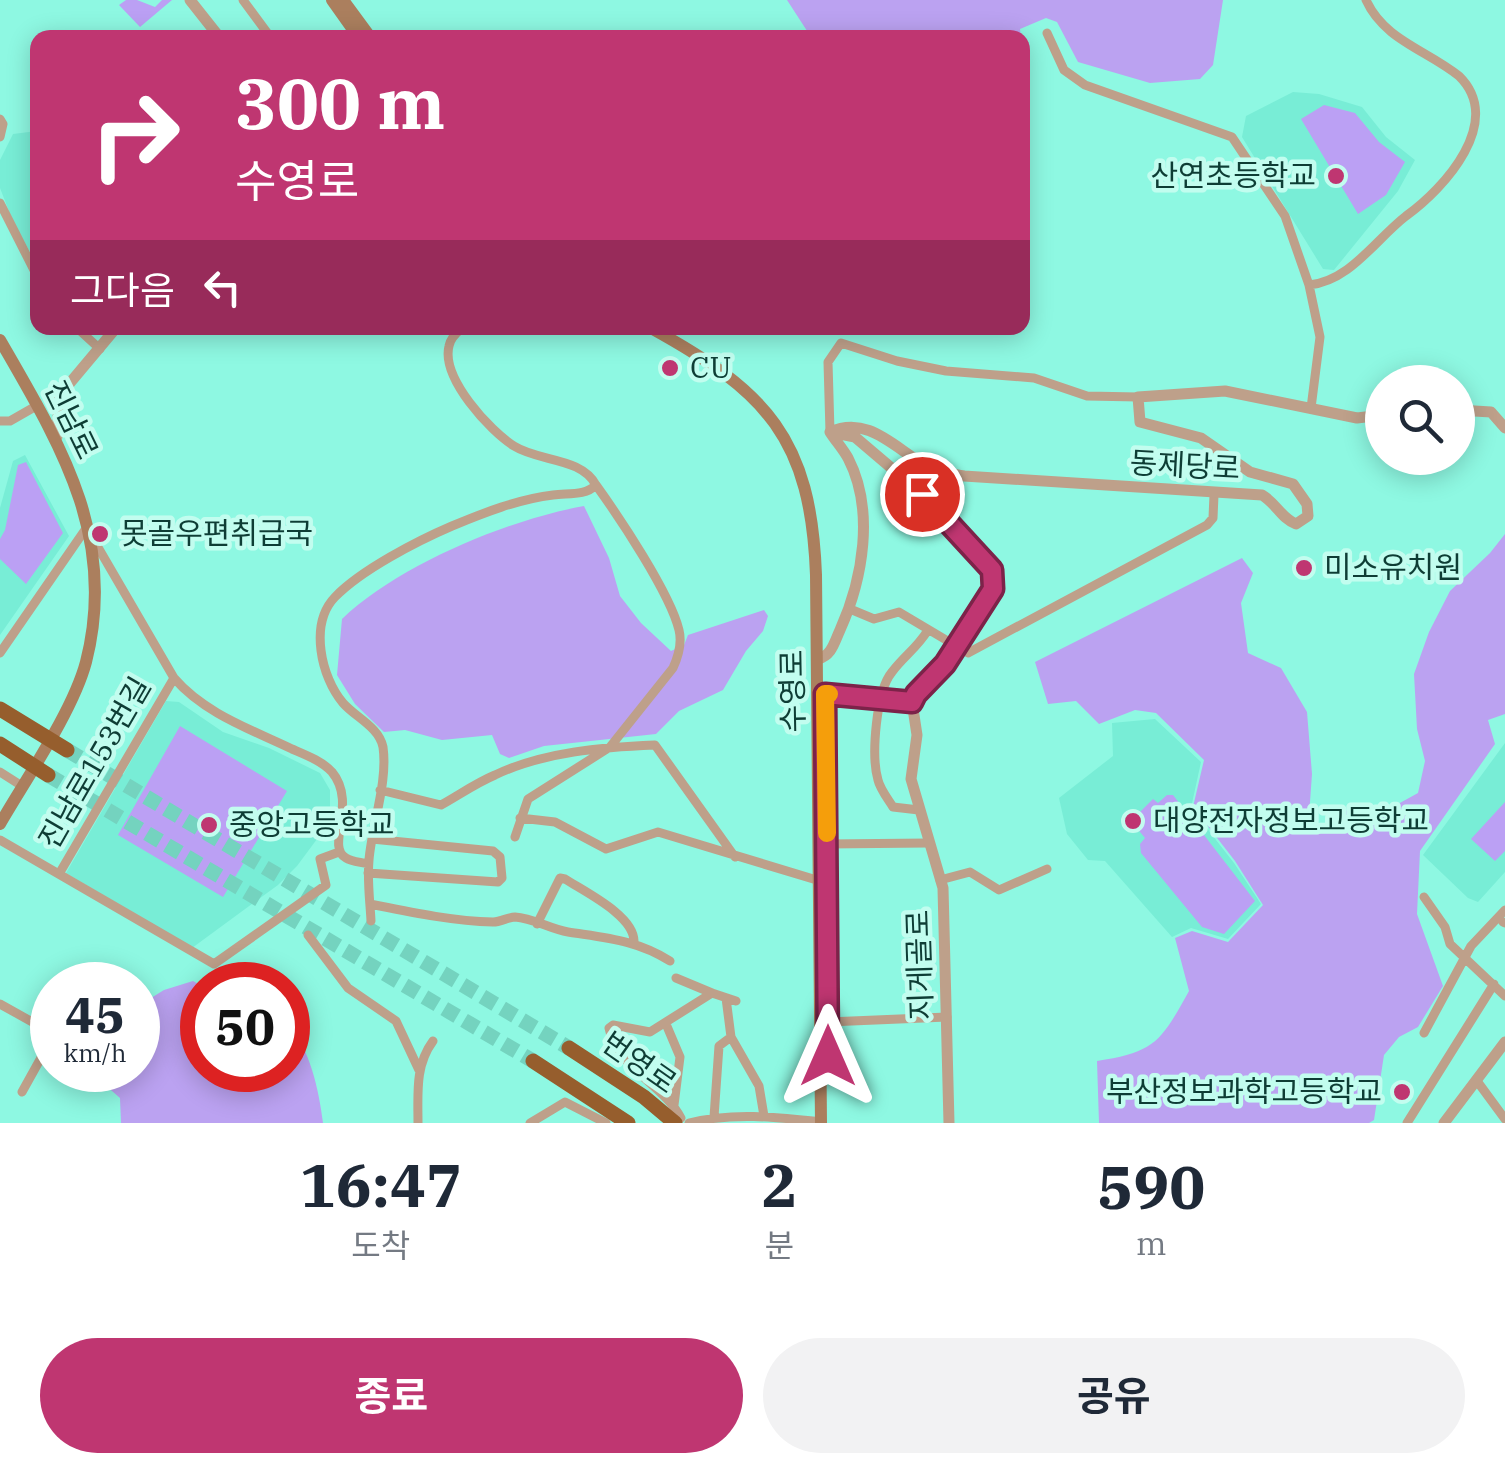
<!DOCTYPE html>
<html lang="ko">
<meta charset="utf-8">
<style>
:root{--surface:#fff;--page:#f2f2f3;--text:#1f2937;--muted:#747a83;--accent:#bf3671}
body{margin:0;font-family:"IBM Plex Serif","Noto Sans KR",serif;background:var(--page);color:var(--text);height:100vh;display:flex;flex-direction:column;font-size:38px;white-space:nowrap}
*{box-sizing:border-box;margin:0}
p{font-size:32px;color:var(--muted)}
.icon{flex:none;width:55px;height:55px;fill:none;stroke:currentColor;stroke-width:2;stroke-linecap:round;stroke-linejoin:round}
.map{position:relative;height:1123px;overflow:hidden}
.panel{display:flex;flex-direction:column;background:var(--surface);flex:1}
.panel>*{flex:none}
.top-card{position:absolute;left:30px;top:30px;width:1000px;height:305px;border-radius:20px;box-shadow:0 5px 25px #0003;background:#bf3671;color:#fff;overflow:hidden}
.fabs{position:absolute;left:1365px;top:365px;display:grid;gap:20px}
.fabs a{display:grid;place-items:center;width:110px;height:110px;border-radius:50%;background:var(--surface);box-shadow:0 5px 25px #0003;font-size:50px}
.speed{position:absolute;left:30px;top:962px;display:flex;gap:20px;font-size:50px;font-weight:700;text-align:center}
.speed>*{display:grid;place-content:center;width:130px;height:130px;border-radius:50%;background:var(--surface);box-shadow:0 5px 25px #0003;line-height:1}
.speed small{font-size:25px;font-weight:400}
.speed .limit{border:15px solid #d22;background:#fff;color:#111}
.pin{position:absolute;display:grid;place-items:center;width:85px;height:85px;color:#fff;margin:-42px;border:5px solid #fff;border-radius:50%;box-shadow:0 2px 10px #0007}
.me{position:absolute;width:110px;margin:-55px;rotate:0deg;stroke-linejoin:round;filter:drop-shadow(0 0 8px #0008)}
.turn{display:flex;align-items:center;gap:35px;height:210px;padding:0 40px;font-size:45px}
.turn .icon{width:130px;height:130px;stroke-width:2.5}
.turn b{display:block;font-size:70px;line-height:85px}
.then{display:flex;align-items:center;height:95px;padding:0 40px;background:#0003;gap:20px;font-size:38px}
.eta{display:flex;justify-content:space-evenly;align-items:center;height:170px;text-align:center}
.eta b{font-size:60px;font-weight:700;line-height:70px}
.action{display:flex;gap:20px;margin-top:auto;padding:20px 40px}
.action a{flex:1;height:115px;border-radius:60px;background:var(--accent);color:#fff;font-size:40px;font-weight:700;line-height:115px;text-align:center}
.action a+a{background:var(--page);color:var(--text)}
.map>svg:first-child{display:block}
.built{fill:#78edd6}
.green{fill:#bba0f4}
.forest{fill:#bba2f1}
.lines{fill:none;stroke-linecap:round;stroke-linejoin:round}
.trunk-tunnel{stroke:#74d3bf;stroke-width:15;stroke-dasharray:15 8;stroke-linecap:butt}
.minor{stroke:#bea08a;stroke-width:9}
.tertiary{stroke:#bea08a;stroke-width:11}
.secondary{stroke:#ab7f5e;stroke-width:12}
.trunk{stroke:#965e2d;stroke-width:15}
.route-casing{stroke:#7c2349;stroke-width:25}
.route{stroke:#bf3671;stroke-width:18}
.slow{stroke:#f59e0b;stroke-width:18}
.poi-dot{fill:#bf3671;stroke:#c2fdef;stroke-width:4}
.labels{text-anchor:middle;stroke-width:9;stroke-linejoin:round;paint-order:stroke}
.poi-label{font-size:30px;fill:#0e3d35;stroke:#c2fdef;text-anchor:start}
.street-label{font-size:30px;fill:#0e3d35;stroke:#c2fdef}
</style>
<div class="map">
<svg width="1505" height="1123" viewBox="0 0 1505 1123">
<rect width="100%" height="100%" fill="#8ef8e2"/>
<path class="built" d="M1293,92L1319,94L1362,107L1386,137L1415,160L1398,191L1334,270L1323,269L1242,137L1246,116Z
M37,131V265L12,219L0,188V160L13,134Z
M25,455L69,536L0,635V508L13,461Z
M166,701L179,702L223,732L269,748L320,773L330,790V815L320,835L297,866L278,885L192,948L66,873Z
M1155,719L1201,762L1191,808L1234,863L1261,904L1228,939L1191,928L1172,937L1105,861L1088,860L1067,834L1059,798L1113,756L1112,723Z
M1505,743V872L1478,902L1468,898L1423,855Z"/>
<path class="green" d="M126,0H137L155,7L162,0H172L140,27L119,5Z
M1324,105L1355,113L1379,142L1405,162L1386,195L1358,214L1301,119Z
M26,462L63,533L26,584L0,559V539L5,530L18,465Z
M180,726L287,791L223,897L118,835Z
M1167,795H1173L1255,901L1224,934L1202,927L1141,853L1140,844L1145,838L1131,821L1153,799L1158,803Z
M1505,802V851L1495,861L1471,839Z"/>
<path class="forest" d="M787,0H1223L1213,65L1200,79L1150,83L1078,62L1057,22L1046,18L1020,29L1021,37H811Z
M584,506L609,558L620,596L641,623L671,651L684,645L688,635L764,610L768,616L763,631L746,651L723,690L679,711L656,734L544,746L509,758L500,754L492,735L442,740L405,730L384,732L355,704L337,675L342,619C399,565 507,520 584,506Z
M1505,534V714L1488,720L1495,744L1420,851L1417,914L1443,986L1418,1027L1399,1037L1384,1055L1374,1120L1369,1123H1099L1097,1061C1156,1052 1161,1041 1189,991L1175,938L1192,931L1228,942L1263,905L1235,861L1193,807L1204,760L1156,713L1135,710L1099,724L1076,701L1048,704L1035,662L1242,558L1253,573L1241,603L1248,653L1281,668L1307,712L1312,774L1309,816L1324,833L1351,806L1389,809L1418,793L1425,761L1417,729L1414,674L1429,632L1450,591L1490,553Z
M193,981L202,986V1070H288V1024C310,1049 319,1090 323,1123H121L120,1098L88,1070H138V1006L164,990Z"/>
<g class="lines">
<path class="trunk-tunnel" d="M67,750L569,1048
M48,775L533,1061"/>
<path class="minor" d="M243,0L271,38
M1047,33L1064,70L1085,85L1232,137L1285,216L1309,285L1320,337L1311,408
M0,119L3,124L0,137
M0,203L38,278
M1309,285C1350,281 1375,240 1406,216C1445,188 1505,121 1459,76C1427,50 1384,40 1366,0
M77,328L100,349
M0,421H10L38,405
M830,432L828,362L841,343L897,361L946,371L1034,378L1087,396L1138,397
M92,537L174,678C204,713 250,729 292,749C306,755 322,761 332,772C358,803 325,847 346,858C352,862 361,862 368,864
M850,609L874,619L899,612L968,653L1207,525L1213,518L1214,495
M0,653L87,527
M825,694L912,702
M0,772L22,786
M380,790L441,805C459,795 476,783 495,775C543,752 603,747 655,745L735,857
M919,810L893,807C888,799 880,789 878,780C871,756 876,691 892,672C904,656 917,648 928,630
M520,818L555,822L606,849L658,832L820,881
M515,837L528,799L610,747L673,668C678,657 682,642 679,630C670,593 619,517 596,485
M0,840L214,964L326,885L320,859L339,852
M827,844L928,843
M368,873L498,882L502,878L500,857L493,851L372,839
M59,874L174,678
M940,880L970,872L999,890L1047,869
M1424,897L1445,927L1450,944L1505,996
M370,904C410,912 452,921 493,922C501,922 508,917 515,917C533,918 550,929 568,932C606,938 637,940 670,961
M371,921C370,901 367,880 369,860C372,824 388,783 383,747C379,727 355,717 343,703C321,677 309,624 335,597C361,570 417,541 452,526C483,513 519,499 553,495C569,493 585,496 596,485C581,457 539,462 514,446C490,431 441,378 449,346C450,339 456,333 462,328
M1503,922L1505,923
M537,924L560,878L565,879C585,892 635,916 634,942
M308,935L348,988L396,1021L419,1070
M676,978L712,993
M726,998L731,1037L759,1086L764,1116
M0,1004L52,1033
M828,1022L947,1017
M666,1024L680,1057L674,1105
M1424,1033L1471,946L1505,910
M1477,1081L1505,1119
M22,1092L52,1038
M714,1117L719,1046L731,1037
M681,1118C663,1084 617,1068 609,1028L613,1025L650,1032L712,993L736,1001
M418,1123C418,1094 415,1065 433,1041
M530,1123L565,1102L606,1123
M689,1123C733,1112 776,1117 821,1122
M1407,1123L1494,984"/>
<path class="tertiary" d="M190,0L220,38
M1458,410L1491,412L1505,428
M830,432C871,414 897,452 932,469C942,473 954,474 964,476L1262,495C1277,504 1281,518 1296,524L1308,516L1307,504L1293,484L1250,472L1201,438L1140,422L1138,397L1225,391L1357,418L1382,415
M830,432L855,437L922,494L993,570V589L945,663L916,694L912,702L917,735L911,779L943,888L949,1123
M57,437L59,396L116,328
M818,659C832,655 834,643 840,630C863,579 875,510 848,458C843,449 835,440 830,432
M1444,1123L1505,1042"/>
<path class="secondary" d="M332,0L359,38
M343,0L371,38
M651,328C767,392 811,438 816,575L821,1123
M0,340C60,444 118,537 86,662C73,711 26,779 0,824"/>
<path class="trunk" d="M0,709L67,750
M0,744L48,775
M569,1048L644,1097L675,1123
M533,1061L628,1123"/>
</g>
<g class="lines">
<defs>
<path id="route" d="M828,1056L825,694L912,702L916,694L945,664L993,589L992,570L922,494"/>
</defs>
<use href="#route" class="route-casing"/>
<use href="#route" class="route"/>
<path class="slow" d="M827,833L825,694H829"/>
</g>
<g class="poi-dot">
<circle cx="1336" cy="176" r="10"/>
<circle cx="670" cy="368" r="10"/>
<circle cx="100" cy="534" r="10"/>
<circle cx="1304" cy="568" r="10"/>
<circle cx="1133" cy="821" r="10"/>
<circle cx="209" cy="825" r="10"/>
<circle cx="1402" cy="1092" r="10"/>
</g>
<g class="labels">
<g class="poi-label">
<text x="1316" y="186" text-anchor="end">산연초등학교</text>
<text x="690" y="378">CU</text>
<text x="120" y="544">못골우편취급국</text>
<text x="1324" y="578">미소유치원</text>
<text x="1153" y="831">대양전자정보고등학교</text>
<text x="229" y="835">중앙고등학교</text>
<text x="1382" y="1102" text-anchor="end">부산정보과학고등학교</text>
</g>
<g class="street-label">
<text transform="translate(71 420) rotate(64)" y="10">진남로</text>
<text transform="translate(1185 466) rotate(3)" y="10">동제당로</text>
<text transform="translate(793 691) rotate(-91)" y="10">수영로</text>
<text transform="translate(95 763) rotate(-60)" y="10">진남로153번길</text>
<text transform="translate(920 965) rotate(-92)" y="10">지게골로</text>
<text transform="translate(639 1063) rotate(35)" y="10">번영로</text>
</g>
</g>
</svg>
<div class="fabs">
<a><svg class="icon" aria-label="search" viewBox="0 0 24 24"><circle cx="10" cy="10" r="6"/><path d="M15 15l6 6"/></svg></a>
</div>
<div class="speed"><div>45<small>km/h</small></div><div class="limit">50</div></div>
<div class="pin" style="left:922px;top:494px;background:#d93025"><svg class="icon" aria-label="arrive" viewBox="0 0 24 24"><path d="M6 21V4h12l-3 4 3 4H6"/></svg></div>
<svg class="me" style="left:828px;top:1056px" viewBox="-20 -20 40 40"><path d="M0-17L14 15 0 8-14 15z" fill="#bf3671" stroke="#fff" stroke-width="4"/></svg>
<div class="top-card">
<div class="turn"><svg class="icon" aria-label="right" viewBox="0 0 24 24"><path d="M7 20v-9h11M14 6l5 5-5 5"/></svg><div><b>300 m</b>수영로</div></div>
<div class="then">그다음<svg class="icon" aria-label="left" viewBox="0 0 24 24"><path d="M17 20v-9H6M10 6l-5 5 5 5"/></svg></div>
</div>
</div>
<section class="panel">
<div class="eta">
<div><b>16:47</b><p>도착</p></div>
<div><b>2</b><p>분</p></div>
<div><b>590</b><p>m</p></div>
</div>
<div class="action"><a>종료</a><a>공유</a></div>
</section>
